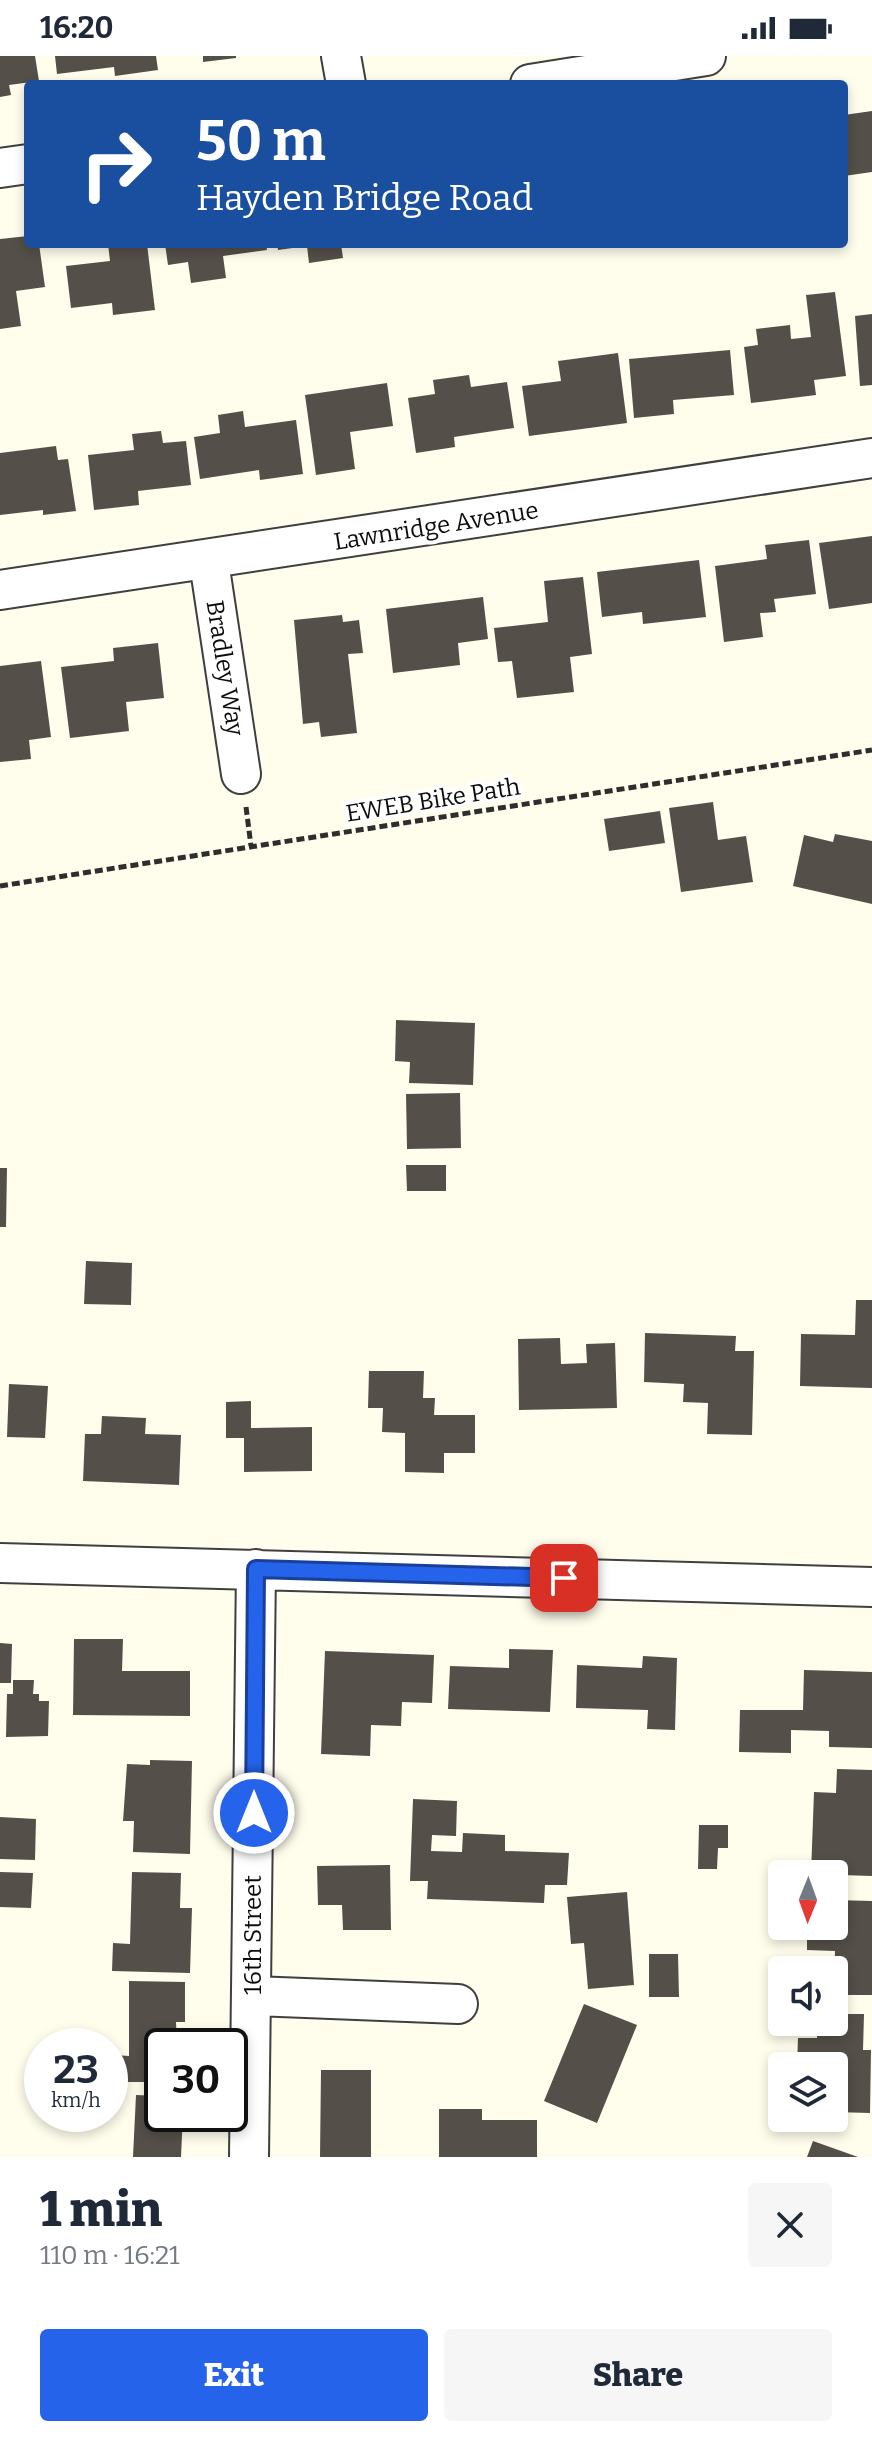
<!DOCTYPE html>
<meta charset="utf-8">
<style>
:root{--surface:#fff;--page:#f6f6f7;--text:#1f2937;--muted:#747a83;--accent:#2563eb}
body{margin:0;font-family:Bitter,serif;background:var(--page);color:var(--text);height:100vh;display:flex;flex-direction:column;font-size:30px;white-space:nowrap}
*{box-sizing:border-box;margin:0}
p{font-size:26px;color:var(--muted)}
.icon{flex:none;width:44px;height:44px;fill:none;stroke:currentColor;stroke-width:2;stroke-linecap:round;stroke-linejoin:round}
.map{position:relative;height:2101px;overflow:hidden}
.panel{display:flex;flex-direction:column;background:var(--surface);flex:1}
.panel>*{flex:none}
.hud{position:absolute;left:24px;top:24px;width:824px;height:168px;border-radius:8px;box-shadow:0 4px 12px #0003;background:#1a4fa0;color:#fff;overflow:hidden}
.needle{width:52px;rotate:181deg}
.buttons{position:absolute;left:768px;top:1804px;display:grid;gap:16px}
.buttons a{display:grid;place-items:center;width:80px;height:80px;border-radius:8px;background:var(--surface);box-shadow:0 4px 12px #0003;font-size:40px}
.speed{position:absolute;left:24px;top:1972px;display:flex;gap:16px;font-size:40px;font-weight:700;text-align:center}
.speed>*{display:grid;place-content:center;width:104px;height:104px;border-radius:50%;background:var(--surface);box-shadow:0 4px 12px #0003;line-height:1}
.speed small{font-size:20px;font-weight:400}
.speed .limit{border:4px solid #111;border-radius:12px;background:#fff;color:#111}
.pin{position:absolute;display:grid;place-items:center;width:68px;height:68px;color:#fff;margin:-34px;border-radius:16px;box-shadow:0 4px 12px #0006}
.me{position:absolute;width:88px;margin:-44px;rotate:0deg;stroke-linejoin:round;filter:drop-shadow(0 0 6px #0008)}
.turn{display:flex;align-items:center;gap:28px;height:168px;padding:0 40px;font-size:36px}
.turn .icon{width:104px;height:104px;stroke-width:2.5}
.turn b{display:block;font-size:56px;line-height:68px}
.round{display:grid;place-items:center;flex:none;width:84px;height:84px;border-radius:8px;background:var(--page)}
.overview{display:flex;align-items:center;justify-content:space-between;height:136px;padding:0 40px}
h1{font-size:48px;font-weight:800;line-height:60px}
.cta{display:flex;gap:16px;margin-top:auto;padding:16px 40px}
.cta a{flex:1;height:92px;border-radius:8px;background:var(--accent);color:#fff;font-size:32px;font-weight:800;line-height:92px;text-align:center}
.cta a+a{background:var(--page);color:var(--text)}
.status{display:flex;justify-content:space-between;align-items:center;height:56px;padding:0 40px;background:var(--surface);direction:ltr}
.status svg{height:22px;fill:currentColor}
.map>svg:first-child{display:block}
.building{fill:#554f49}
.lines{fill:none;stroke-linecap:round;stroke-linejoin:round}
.minor-casing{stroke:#3f3f3f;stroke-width:42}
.path{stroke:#2e2e2e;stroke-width:5;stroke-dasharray:8 4;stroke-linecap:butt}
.minor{stroke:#fff;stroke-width:38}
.route-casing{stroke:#184099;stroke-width:20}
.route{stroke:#2563eb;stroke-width:14}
.labels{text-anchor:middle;stroke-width:8;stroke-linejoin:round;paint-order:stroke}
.street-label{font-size:24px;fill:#0c0c0c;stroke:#fff}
</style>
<div class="status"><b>16:20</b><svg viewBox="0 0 49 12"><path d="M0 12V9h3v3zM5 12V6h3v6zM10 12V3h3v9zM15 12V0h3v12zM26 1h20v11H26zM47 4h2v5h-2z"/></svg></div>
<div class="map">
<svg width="872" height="2101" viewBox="0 0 872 2101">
<rect width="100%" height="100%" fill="#fffdec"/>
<path class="building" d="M0,0H35L39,25L9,29L11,39L0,41Z
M55,0H156L158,14L115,20L114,11L57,18Z
M203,0H236V2L203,6Z
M872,55V116L844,120V59Z
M28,180V188H39L45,231L16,235L21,270L0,273V183Z
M108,188H147L155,254L113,259L112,247L71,252L66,210L110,205Z
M165,188H266L267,194L223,200L226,222L191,227L188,206L168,209Z
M277,188H341L343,202L309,207L307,190L278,194Z
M835,236L846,320L814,324L816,339L751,347L744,291L758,289L756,273L790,269L791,283L811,281L806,239Z
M872,258V329L860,330L855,260Z
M730,294L734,339L673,344L674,358L634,362L629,303Z
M618,297L627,367L529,380L522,330L561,325L558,305Z
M469,319L471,331L507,326L514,372L454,381L455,391L416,397L408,342L435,338L433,324Z
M387,327L393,370L350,376L355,413L316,419L305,339Z
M243,355L245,371L296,364L303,418L260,424L259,414L200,423L194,381L220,377L218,359Z
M161,375L163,387L186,385L191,429L138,435L139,449L94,454L88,399L134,394L132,378Z
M56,390L58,404L68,403L76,455L43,459V454L0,459V397Z
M872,480V547L829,553L819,487Z
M809,484L816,538L774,543L776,556L760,557L763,581L724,586L715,510L767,503L765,489Z
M699,504L706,561L643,568L642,556L602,561L597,516Z
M583,521L592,598L570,601L574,636L517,642L512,605L498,606L494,572L548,566L544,525Z
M483,541L488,583L458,587L460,609L393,617L386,553Z
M342,559L343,566L359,564L363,597L348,598L357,677L321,681L319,666L303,668L294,564Z
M158,587L164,642L126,646L129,675L70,682L61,611L114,605L113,592Z
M41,605L51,681L29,684L31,703L0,706V610Z
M713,746L718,784L746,780L753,826L681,836L669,752Z
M660,755L665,787L609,795L604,763Z
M835,778L872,785V848L793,830L804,779L833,786Z
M396,964L475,967L473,1029L409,1027L410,1006L395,1005Z
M460,1037L461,1092L407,1093L406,1038Z
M406,1109H446V1135H407Z
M0,1112H7L6,1171H0Z
M86,1205L132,1207L131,1249L84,1248Z
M856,1244H872V1332L800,1330L801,1278L855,1279Z
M645,1277L736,1280L735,1295H754L752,1379L707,1378L708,1347L683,1346L684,1328L644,1326Z
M560,1282L561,1308L587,1307L586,1288L615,1287L617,1352L519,1354L518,1283Z
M369,1315H424L423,1342H435L434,1359H475V1397H444V1417L405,1416V1377L382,1376L383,1352H368Z
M9,1328L48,1330L45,1382L7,1381Z
M251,1345V1372L312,1371V1415L244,1416V1382H226V1346Z
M102,1360L146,1362L145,1378L181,1379L179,1429L83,1425L85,1378H101Z
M74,1583H123L122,1615H190V1660L73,1659Z
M0,1587L12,1588L11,1627H0Z
M509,1593L553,1594L550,1656L448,1653L450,1610L509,1612Z
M325,1595L434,1599L432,1647L402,1646L401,1670L371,1669L370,1700L321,1698Z
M643,1600L677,1602L675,1674L647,1673L648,1654L576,1652L577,1609L642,1612Z
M804,1614L872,1616V1692L829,1691V1675L791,1674V1697L739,1696L740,1654H803Z
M13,1624H34L33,1638H39V1645H49L48,1680L6,1681L7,1638H13Z
M150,1704L192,1705L190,1798L133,1796L134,1765H123L127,1708L150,1709Z
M837,1713L872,1714V1820L811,1818L814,1736L836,1737Z
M413,1743L457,1745L456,1780L432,1779L431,1795L462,1796L463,1777L505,1779V1795L569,1797L567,1829H545L544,1847L427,1843L428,1825H410Z
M0,1761L36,1763L35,1804L0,1803Z
M699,1769H728V1792H718L717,1813H698Z
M390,1809L391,1874H343L342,1849H318L317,1810Z
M0,1816L33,1817L31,1852L0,1851Z
M132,1816L181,1817L180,1852H192L190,1917L112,1915L113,1887L130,1888Z
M627,1836L634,1929L588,1933L584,1887L571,1888L567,1841Z
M834,1844L872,1845V1939H834L835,1895L807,1894V1870H834Z
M649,1898H678L679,1941H649Z
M129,1925L185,1926V1966H176L177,1990H162V2026H115V1999L129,2000Z
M584,1948L637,1969L597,2067L544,2045Z
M834,1958H864L863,1994H871L870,2057L834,2056V2010H797L798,1982H817L818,1966H834Z
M771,2009H782V2055H770Z
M321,2014H371V2101H320Z
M136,2039L162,2040V2058H183L181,2101H133Z
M439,2053H482V2064H537V2101H439Z
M813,2085L858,2101H807Z"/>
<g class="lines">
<defs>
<path id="minor" d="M341,0L346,28
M530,28L706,0
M0,112L28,108
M209,506L241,718
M0,534L872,402
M0,1507L872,1531
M253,1940L458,1948
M249,2101L256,1513"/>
</defs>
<use href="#minor" class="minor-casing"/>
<path class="path" d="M246,751L251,790
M0,830L872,694"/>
<use href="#minor" class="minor"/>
</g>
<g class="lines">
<defs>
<path id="route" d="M254,1757L256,1513L564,1522"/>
</defs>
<use href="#route" class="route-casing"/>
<use href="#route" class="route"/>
</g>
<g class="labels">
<g class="street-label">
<text transform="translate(436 470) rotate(-9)" y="8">Lawnridge Avenue</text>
<text transform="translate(225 612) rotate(81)" y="8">Bradley Way</text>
<text transform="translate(433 744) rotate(-9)" y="8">EWEB Bike Path</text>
<text transform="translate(253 1879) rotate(-90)" y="8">16th Street</text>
</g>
</g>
</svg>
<div class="buttons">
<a><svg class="needle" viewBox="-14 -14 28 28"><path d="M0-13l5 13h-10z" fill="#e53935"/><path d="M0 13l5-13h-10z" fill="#747a83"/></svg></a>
<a><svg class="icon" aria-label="sound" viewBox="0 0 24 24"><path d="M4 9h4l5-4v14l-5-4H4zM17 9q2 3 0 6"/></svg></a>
<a><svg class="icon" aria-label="layers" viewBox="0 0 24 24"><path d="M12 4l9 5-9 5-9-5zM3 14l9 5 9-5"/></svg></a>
</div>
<div class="speed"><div>23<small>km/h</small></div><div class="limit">30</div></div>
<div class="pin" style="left:564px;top:1522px;background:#d93025"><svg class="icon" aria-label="arrive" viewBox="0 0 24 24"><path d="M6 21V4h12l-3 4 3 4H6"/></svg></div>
<svg class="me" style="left:254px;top:1757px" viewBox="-20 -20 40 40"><circle r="17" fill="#2563eb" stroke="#fff" stroke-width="3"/><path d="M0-11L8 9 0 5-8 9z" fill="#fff"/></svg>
<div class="hud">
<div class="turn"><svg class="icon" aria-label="right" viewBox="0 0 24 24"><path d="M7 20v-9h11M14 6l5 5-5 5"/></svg><div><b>50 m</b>Hayden Bridge Road</div></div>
</div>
</div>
<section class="panel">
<div class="overview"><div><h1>1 min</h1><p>110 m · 16:21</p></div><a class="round"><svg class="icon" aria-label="close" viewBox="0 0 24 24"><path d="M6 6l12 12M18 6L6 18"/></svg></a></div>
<div class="cta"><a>Exit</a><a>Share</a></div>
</section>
